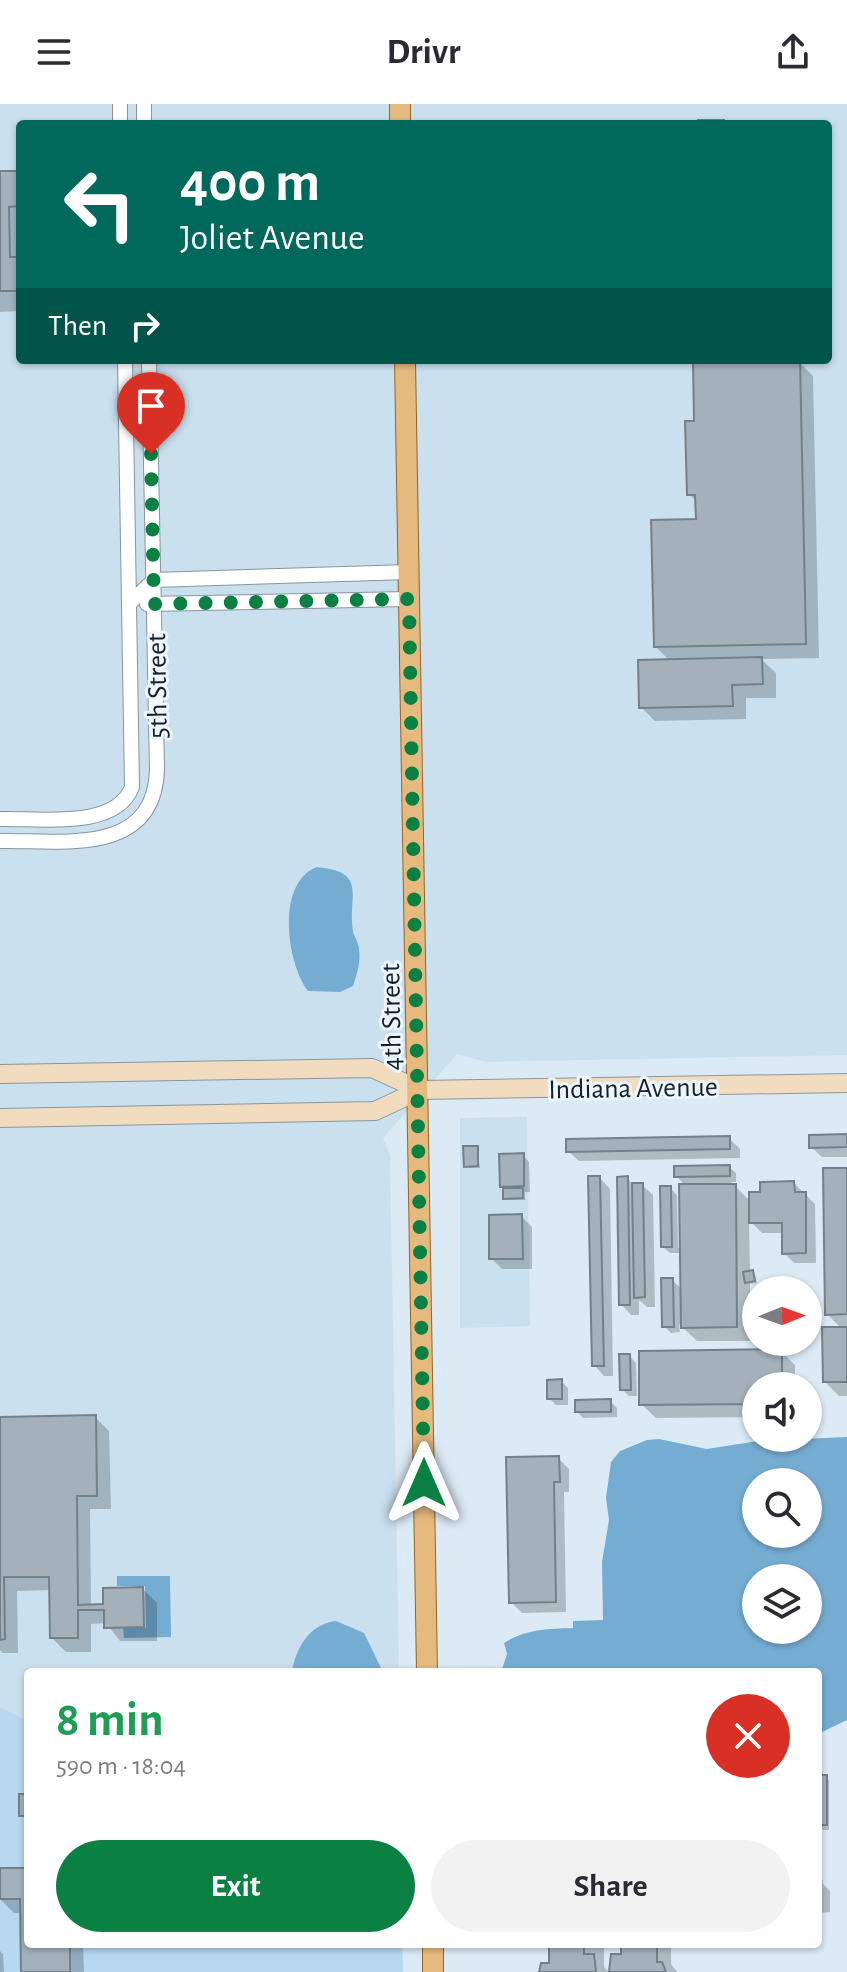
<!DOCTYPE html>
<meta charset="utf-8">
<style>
:root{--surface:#fff;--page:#f2f2f3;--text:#2b2b33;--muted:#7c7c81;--accent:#0b8043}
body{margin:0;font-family:"Alegreya Sans",sans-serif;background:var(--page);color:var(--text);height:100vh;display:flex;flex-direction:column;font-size:30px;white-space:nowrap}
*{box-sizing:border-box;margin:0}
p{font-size:26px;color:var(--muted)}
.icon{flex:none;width:44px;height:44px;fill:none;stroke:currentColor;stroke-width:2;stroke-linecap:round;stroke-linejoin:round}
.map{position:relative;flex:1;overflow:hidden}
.drawer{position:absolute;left:24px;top:1564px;width:798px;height:280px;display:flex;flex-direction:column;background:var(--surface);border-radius:8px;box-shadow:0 2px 6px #0004}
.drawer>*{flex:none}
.banner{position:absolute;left:16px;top:16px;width:816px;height:244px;border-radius:8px;box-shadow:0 2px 6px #0004;background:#00695c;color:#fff;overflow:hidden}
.needle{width:52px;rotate:89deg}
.tools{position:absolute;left:742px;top:1172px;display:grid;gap:16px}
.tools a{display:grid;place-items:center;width:80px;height:80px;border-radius:50%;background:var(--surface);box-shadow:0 2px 6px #0004;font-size:40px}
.pin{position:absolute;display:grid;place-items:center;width:68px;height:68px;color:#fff;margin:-82px -34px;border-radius:50% 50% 50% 0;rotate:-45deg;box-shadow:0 0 8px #0007}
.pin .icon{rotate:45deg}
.me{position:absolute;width:88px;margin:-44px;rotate:0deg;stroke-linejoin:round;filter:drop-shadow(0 0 6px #0008)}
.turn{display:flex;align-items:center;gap:28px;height:168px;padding:0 32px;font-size:36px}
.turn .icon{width:104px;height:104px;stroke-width:2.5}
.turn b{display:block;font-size:56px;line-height:68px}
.then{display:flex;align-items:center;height:76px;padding:0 32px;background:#0003;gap:16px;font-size:30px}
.round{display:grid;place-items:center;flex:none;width:84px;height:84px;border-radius:42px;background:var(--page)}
.overview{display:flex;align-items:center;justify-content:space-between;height:136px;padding:0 32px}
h1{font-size:48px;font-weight:700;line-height:60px;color:#1e9e55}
.cta{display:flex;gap:16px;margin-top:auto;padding:16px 32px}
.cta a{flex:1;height:92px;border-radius:48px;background:var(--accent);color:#fff;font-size:32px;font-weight:700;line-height:92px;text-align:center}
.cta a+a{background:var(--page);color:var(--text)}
header{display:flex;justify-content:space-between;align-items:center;height:104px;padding:0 32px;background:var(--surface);font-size:36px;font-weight:700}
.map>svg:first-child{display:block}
.built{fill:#cae0ef;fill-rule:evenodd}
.green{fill:#b7d8ef}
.water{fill:#75add2;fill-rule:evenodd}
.shadow{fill:#0003}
.building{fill:#a4b1bb;stroke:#738089;stroke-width:2}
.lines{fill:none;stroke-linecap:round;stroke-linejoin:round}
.street-casing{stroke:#88959e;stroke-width:16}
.secondary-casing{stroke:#88959e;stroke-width:20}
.primary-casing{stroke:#936527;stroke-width:22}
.street{stroke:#fff;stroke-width:14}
.secondary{stroke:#f2dcbf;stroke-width:18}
.primary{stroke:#e6b97f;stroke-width:20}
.route{stroke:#0b8043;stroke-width:14;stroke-dasharray:0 25.2}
.labels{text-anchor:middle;stroke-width:6;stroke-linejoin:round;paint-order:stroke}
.street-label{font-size:28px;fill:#191f22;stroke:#ebf6ff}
</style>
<header><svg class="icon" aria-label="menu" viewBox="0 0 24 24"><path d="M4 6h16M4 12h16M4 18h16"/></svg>Drivr<svg class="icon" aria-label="share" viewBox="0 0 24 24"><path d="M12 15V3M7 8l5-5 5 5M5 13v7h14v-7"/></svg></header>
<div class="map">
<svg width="847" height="1868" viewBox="0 0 847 1868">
<rect width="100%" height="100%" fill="#dbeaf4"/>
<path class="built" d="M0,0H847V951L487,958L457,950L383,1034L390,1051L399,1568H28V1840H402L403,1868H0ZM20,20H828V256H20Z
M527,1013L530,1222L460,1224V1014Z"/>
<path class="green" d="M0,1603L28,1617V1840H402L403,1868H0Z"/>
<path class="water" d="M317,763C369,768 347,792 353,827C354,833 359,839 359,845C361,858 357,870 353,882L340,888L308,887C286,858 276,778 317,763Z
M847,1333V1616L818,1630V1568H501L507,1550L504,1539C526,1525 547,1525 573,1524V1517L603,1516L602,1458L609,1416L606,1394L611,1358L620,1347L647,1336L659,1335L707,1345L758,1337ZM756,1378H808V1430H756ZM756,1474H808V1526H756Z
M117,1472H170L171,1533L124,1534L123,1524H146L145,1482H117Z
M336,1517L364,1529L383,1568H292C296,1543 310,1520 336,1517Z"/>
<path class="shadow" d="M17,69L20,72V207L0,208V70Z
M799,258L813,272L819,554L761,555L776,569V594H746V615L655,617L641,603L670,557L656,543L698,417V399L689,390L696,319Z
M847,1032V1053H822L811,1043Z
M729,1034L740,1045V1054L579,1057L568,1047Z
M477,1044L480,1064H469L466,1062Z
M523,1051L529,1058L530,1088H525V1096H508L502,1082Z
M729,1063L736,1069V1078H731L751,1098L762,1090L794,1079L815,1100L816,1159H794L784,1149V1129H762L749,1116L750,1169L755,1171L757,1179L750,1180V1237H697L679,1220L680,1228L671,1229L664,1222L672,1176L683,1186L682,1149H670L663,1143L670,1084L677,1091L678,1144H682L686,1082L676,1072Z
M847,1066V1292H839L825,1278L842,1225L827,1210Z
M600,1074L610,1085L613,1272H604L594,1261Z
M627,1074L633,1081H642L653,1091L655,1203H647L639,1196V1211H631L621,1200Z
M521,1112L532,1123V1165H502L491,1154Z
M781,1247L795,1261V1282H756V1313L656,1314L641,1300Z
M629,1252L636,1259L637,1292H629L622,1285Z
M561,1277L568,1284V1301H556L549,1294Z
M610,1297L617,1304V1313L583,1314L577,1307Z
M95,1313L109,1327L111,1405H90L91,1503L105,1502L143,1485L157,1499V1537H120L106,1519L91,1520V1548H66L52,1534L51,1486L17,1487L18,1549H3L0,1546V1315Z
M558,1354L569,1365V1388H564L566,1508L522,1509L511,1498Z
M818,1673L829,1676V1726H822L818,1749L823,1780L830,1787V1808L818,1809Z
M0,1766H28V1840H83L84,1868H23L22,1809H14L0,1795Z
M556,1840H604V1863L609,1868H542L552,1861Z
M623,1840H671V1860L677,1868H613L623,1852Z
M0,1847L3,1850L4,1868H0Z"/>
<path class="building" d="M698,16H724V20H683H698Z
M0,67H18L19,102L9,103L10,153H19L20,187H0Z
M800,256L806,540L654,543L651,416L696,415L695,391H687L685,317H694L693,258Z
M762,553L763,580L732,581L733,602L639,604L638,556Z
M847,1030V1043L809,1044V1031Z
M730,1032V1045L566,1048V1035Z
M463,1042H478V1062L464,1063Z
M524,1049V1082L500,1083L499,1050Z
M730,1061V1072L674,1073V1062Z
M823,1064H847V1210L825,1211Z
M588,1072H600L604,1262H592Z
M628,1072L630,1201H619L617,1073Z
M794,1077L795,1088H806V1149L782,1150V1119H749V1088H760V1078Z
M632,1079H643L645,1193L634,1194Z
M679,1080H736L737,1223L681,1224Z
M660,1082H671L672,1143H661Z
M503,1084H523V1094L503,1095Z
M522,1110L523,1155H489V1111Z
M753,1166L755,1177L745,1179L743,1168Z
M661,1174H673L674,1223H662Z
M822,1223H847V1278H823Z
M782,1245V1282H756V1300L639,1301V1247Z
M619,1250H630L631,1286H620Z
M562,1275V1295H547V1276Z
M611,1295V1308H575V1296Z
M96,1311L97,1392H77L78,1501L103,1500V1484L143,1483L144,1523L104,1524V1506H78V1534H50L49,1473H4L5,1535L0,1536V1313Z
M559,1352L560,1378H554L556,1498L509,1499L506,1353Z
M26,1654L28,1712H19V1690H27Z
M818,1671H827V1721H818Z
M0,1764H28V1840H70V1868H21L20,1795H0Z
M554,1840H584V1850H594L596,1868H539L541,1859H549V1842Z
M621,1840L657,1842V1858H662L666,1868H609L611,1850H621Z"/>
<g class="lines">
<defs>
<path id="street" d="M120,0V20
M144,0V20
M131,498L154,476L409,468
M147,500L409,495
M0,715C39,714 116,726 132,683L125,256
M0,737C62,736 154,753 157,666L149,256"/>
<path id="secondary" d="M0,970L372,964L420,986
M0,1014L375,1007L420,986L847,979"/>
<path id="primary" d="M400,0V20
M405,256L427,1568
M433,1840V1868"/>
</defs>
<use href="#street" class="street-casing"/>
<use href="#secondary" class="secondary-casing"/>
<use href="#primary" class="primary-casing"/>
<use href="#street" class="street"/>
<use href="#secondary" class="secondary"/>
<use href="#primary" class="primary"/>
</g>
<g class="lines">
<path class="route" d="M151,350L154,500L409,495L424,1379"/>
</g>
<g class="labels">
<g class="street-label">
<text transform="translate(156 582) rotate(-91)" y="10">5th Street</text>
<text transform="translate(390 913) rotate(-91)" y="10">4th Street</text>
<text transform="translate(633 983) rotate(-1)" y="10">Indiana Avenue</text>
</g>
</g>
</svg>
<div class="tools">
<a><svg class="needle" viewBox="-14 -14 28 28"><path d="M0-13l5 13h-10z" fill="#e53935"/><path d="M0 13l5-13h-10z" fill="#7c7c81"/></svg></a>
<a><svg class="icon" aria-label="sound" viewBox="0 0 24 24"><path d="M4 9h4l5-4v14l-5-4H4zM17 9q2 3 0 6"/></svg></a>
<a><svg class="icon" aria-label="search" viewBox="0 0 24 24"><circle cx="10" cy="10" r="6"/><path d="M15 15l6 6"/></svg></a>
<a><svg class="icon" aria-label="layers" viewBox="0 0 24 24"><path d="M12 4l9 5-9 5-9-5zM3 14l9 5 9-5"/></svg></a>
</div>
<div class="pin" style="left:151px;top:350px;background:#d93025"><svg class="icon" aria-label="arrive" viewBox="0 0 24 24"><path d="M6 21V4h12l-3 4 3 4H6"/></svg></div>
<svg class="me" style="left:424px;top:1379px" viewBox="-20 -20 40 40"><path d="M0-17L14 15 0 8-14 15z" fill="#0b8043" stroke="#fff" stroke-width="4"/></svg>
<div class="banner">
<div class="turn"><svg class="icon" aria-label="left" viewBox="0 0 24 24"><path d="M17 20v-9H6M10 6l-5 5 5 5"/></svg><div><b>400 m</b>Joliet Avenue</div></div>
<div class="then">Then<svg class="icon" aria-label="right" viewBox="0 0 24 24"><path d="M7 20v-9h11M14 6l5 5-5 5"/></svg></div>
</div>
<section class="drawer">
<div class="overview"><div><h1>8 min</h1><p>590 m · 18:04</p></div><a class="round" style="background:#d93025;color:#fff"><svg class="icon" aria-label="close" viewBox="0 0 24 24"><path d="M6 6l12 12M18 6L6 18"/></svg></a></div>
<div class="cta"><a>Exit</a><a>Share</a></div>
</section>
</div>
